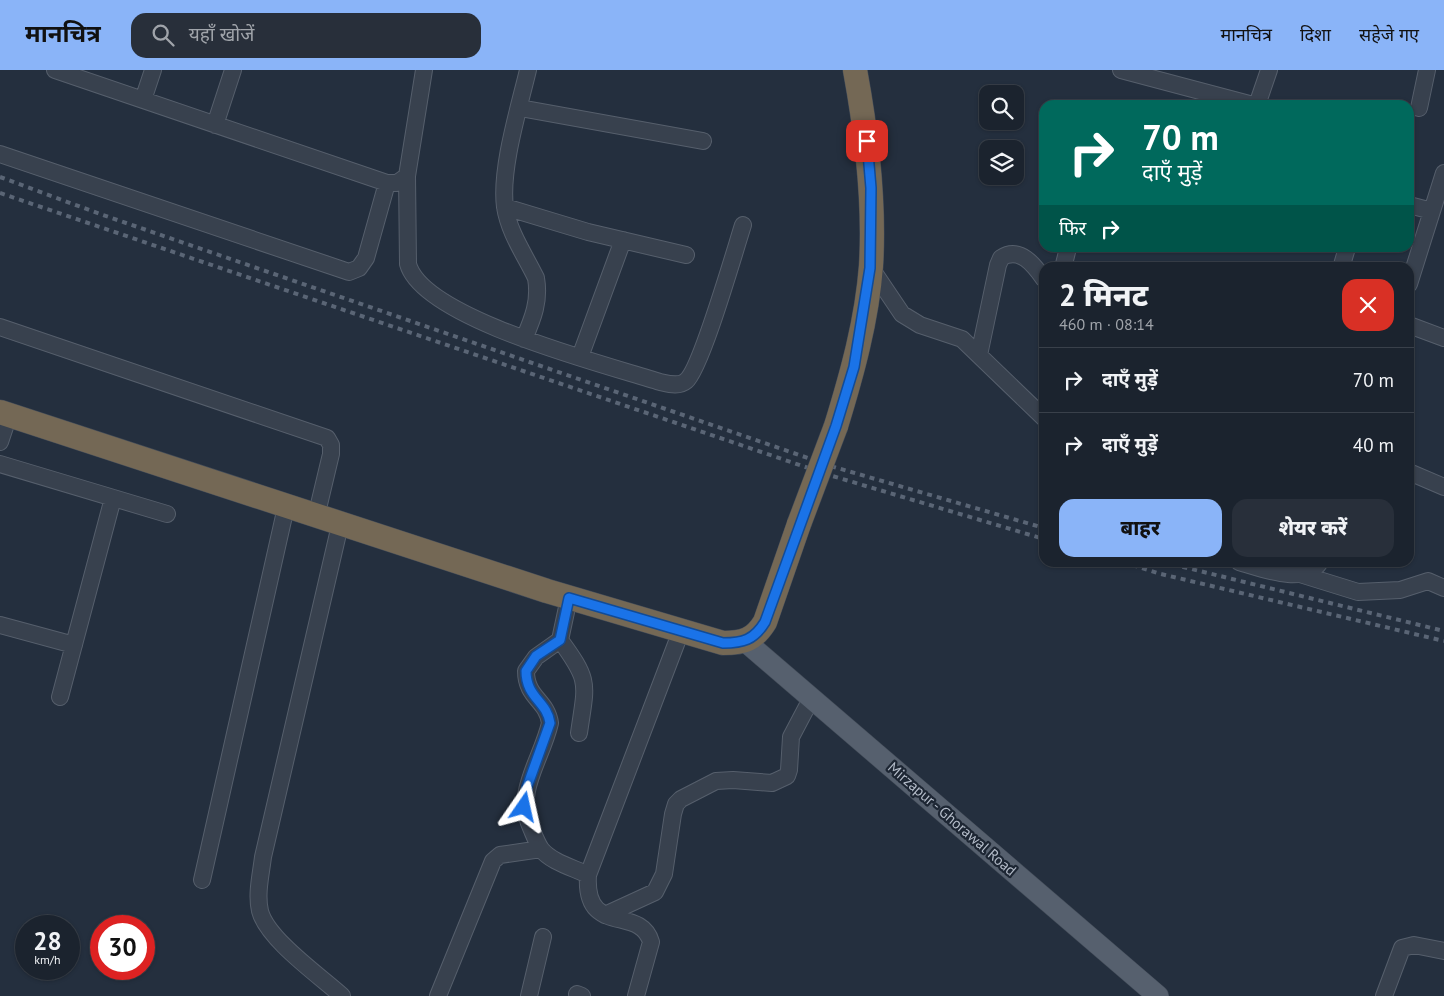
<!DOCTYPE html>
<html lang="hi">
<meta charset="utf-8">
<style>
:root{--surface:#1b232e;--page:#282f3a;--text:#f1f3f6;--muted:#a0a4aa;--line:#39404a;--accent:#8ab4f8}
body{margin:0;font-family:"PT Sans","Noto Sans Devanagari",sans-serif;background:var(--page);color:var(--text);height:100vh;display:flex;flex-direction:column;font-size:19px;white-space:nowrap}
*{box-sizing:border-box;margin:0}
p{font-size:16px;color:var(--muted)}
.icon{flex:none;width:28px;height:28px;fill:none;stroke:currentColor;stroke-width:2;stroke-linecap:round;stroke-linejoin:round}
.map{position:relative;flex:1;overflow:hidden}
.panel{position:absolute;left:1039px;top:192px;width:375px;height:305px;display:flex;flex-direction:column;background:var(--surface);border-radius:15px;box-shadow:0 1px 4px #0004,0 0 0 1px var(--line)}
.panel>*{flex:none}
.banner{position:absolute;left:1039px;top:30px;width:375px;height:152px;border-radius:15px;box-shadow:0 1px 4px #0004,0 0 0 1px var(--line);background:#00695c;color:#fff;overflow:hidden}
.controls{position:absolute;left:979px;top:15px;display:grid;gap:10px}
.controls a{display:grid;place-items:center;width:45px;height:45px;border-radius:10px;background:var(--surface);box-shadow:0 1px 4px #0004,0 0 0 1px var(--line);font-size:25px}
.speed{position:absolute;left:15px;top:845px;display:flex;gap:10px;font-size:25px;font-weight:700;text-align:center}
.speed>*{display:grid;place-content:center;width:65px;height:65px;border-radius:50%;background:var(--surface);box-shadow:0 1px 4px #0004,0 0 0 1px var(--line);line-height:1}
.speed small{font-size:12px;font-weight:400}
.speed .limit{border:8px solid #d22;background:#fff;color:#111}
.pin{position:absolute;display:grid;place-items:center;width:42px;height:42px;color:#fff;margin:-21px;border-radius:10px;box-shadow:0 2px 8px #0006}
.me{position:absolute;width:55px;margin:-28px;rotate:11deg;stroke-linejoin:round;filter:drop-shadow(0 0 4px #0008)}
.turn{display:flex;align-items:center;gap:18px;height:105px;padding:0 20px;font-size:22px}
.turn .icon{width:65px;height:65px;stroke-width:2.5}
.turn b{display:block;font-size:35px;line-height:42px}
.then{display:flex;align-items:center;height:48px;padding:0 20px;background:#0003;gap:10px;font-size:19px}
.round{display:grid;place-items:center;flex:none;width:52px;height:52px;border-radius:15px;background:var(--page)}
.headline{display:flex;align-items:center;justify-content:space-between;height:85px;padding:0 20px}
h1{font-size:30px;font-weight:800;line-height:38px}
.action{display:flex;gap:10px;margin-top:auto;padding:10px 20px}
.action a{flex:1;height:58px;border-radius:15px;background:var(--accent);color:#111;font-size:20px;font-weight:800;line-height:58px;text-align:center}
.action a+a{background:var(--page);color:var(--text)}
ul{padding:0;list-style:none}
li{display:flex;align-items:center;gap:15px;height:65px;padding:0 20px;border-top:1px solid var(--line)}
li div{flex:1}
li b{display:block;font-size:19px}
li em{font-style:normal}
header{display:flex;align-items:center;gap:30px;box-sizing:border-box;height:70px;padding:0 25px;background:var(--accent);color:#111}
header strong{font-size:24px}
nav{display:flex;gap:28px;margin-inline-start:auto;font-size:18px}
.search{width:350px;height:45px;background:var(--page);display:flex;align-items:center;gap:12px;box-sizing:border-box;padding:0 18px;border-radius:15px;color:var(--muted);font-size:19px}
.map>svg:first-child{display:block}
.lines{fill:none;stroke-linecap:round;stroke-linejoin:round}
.minor-casing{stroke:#565f6c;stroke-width:18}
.major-casing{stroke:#414a57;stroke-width:22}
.highway-casing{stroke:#434c59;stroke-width:25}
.minor{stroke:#38414e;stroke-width:16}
.major{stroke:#56606e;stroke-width:21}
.highway{stroke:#746855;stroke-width:24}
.rail{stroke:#5a6575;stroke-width:4;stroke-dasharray:5 5;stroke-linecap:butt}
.highway-bridge-casing{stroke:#434c59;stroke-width:25;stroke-linecap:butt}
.highway-bridge{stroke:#746855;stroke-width:24}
.route-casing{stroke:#114b97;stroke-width:12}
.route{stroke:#1a73e8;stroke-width:9}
.labels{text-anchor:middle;stroke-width:4.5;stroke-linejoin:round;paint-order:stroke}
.street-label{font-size:15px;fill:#b4bcc9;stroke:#1d2633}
</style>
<header>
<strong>मानचित्र</strong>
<div class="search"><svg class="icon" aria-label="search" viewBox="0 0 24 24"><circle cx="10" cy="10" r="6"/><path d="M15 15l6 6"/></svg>यहाँ खोजें</div>
<nav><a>मानचित्र</a><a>दिशा</a><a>सहेजे गए</a></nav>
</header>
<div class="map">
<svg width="1444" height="926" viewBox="0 0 1444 926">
<rect width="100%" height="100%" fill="#242f3e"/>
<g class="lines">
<defs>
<path id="minor" d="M55,0L387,113H397L407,106L424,0
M1121,0L1253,35
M143,30L153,0
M1257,35L1269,0
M520,38L703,71
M1419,38L1427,0
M215,55L233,0
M0,84L349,202L359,198L366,188L387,113
M407,106L408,194C423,249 607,295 660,312C669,314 679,317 686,311C701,299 735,180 743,155
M1409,135L1432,141
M505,137L588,162L686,185
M871,198L902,244L920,255L962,269L1044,348
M1063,198L1068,178
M1341,198L1347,178
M1409,214L1444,103
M1409,255L1444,268
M0,257L327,368L331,375V384L316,447
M524,269C533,248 540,231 536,208C525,185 509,163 505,137C500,99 519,38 528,0
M979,285L998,195L1001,188C1020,176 1034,195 1044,209
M580,287L623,170
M0,372L9,345
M0,394L167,444
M1409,402L1444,417
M340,455L263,787C261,804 256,824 260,841C267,869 320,906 342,926
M1239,492C1261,498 1304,516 1320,492
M1300,504L1358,522L1400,520L1428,511L1444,518
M569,528L560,570L536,587L526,601C526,628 547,630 550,653C542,689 514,722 531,758C534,765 537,773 541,779C551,792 574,798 588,805
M0,555L74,575
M560,570C591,612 586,613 579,663
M60,627L113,428
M202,810L286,437
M605,845L655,822L664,804L673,744L676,734L681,729L716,711L733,710L772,713L787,706L789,700L791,667L811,629
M577,924L582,926
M438,926L493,791L500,785L541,779
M529,926L543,867
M636,926L651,872C640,834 584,868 588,805L681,561
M1384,926L1402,878L1414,875L1444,881"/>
<path id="major" d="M746,572L1158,926"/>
<path id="highway" d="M0,342L547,521L723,573C743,573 754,570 765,552L799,454
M836,356C852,304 867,250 871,196C875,130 867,65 855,0"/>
</defs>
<use href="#minor" class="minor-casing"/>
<use href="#major" class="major-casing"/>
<use href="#highway" class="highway-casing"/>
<use href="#minor" class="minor"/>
<use href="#major" class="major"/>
<use href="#highway" class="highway"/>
<path class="rail" d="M0,107L100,144L834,397L1044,458
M0,123L829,405L1044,469
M1123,492L1161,504L1444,571
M1163,492L1444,561"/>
<defs>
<path id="highway-bridge" d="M799,454L836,356"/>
</defs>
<use href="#highway-bridge" class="highway-bridge-casing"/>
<use href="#highway-bridge" class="highway-bridge"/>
</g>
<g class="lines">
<defs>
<path id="route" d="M524,737L527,717L550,653C547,631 526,628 526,601L536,586L560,570L569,528L723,573C743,573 754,570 765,552L836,356L854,297L870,198L871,118L867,71"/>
</defs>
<use href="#route" class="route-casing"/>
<use href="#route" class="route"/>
</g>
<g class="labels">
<g class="street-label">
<text transform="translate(952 749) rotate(41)" y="5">Mirzapur - Ghorawal Road</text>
</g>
</g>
</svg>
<div class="controls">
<a><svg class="icon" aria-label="search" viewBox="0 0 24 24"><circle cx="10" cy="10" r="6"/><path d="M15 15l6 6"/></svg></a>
<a><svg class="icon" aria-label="layers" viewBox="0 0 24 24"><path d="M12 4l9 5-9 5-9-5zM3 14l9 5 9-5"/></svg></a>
</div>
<div class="speed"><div>28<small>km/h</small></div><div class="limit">30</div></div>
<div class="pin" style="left:867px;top:71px;background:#d93025"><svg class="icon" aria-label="arrive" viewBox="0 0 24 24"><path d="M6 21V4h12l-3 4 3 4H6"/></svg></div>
<svg class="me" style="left:524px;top:737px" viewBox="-20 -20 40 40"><path d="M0-17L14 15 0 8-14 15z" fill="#1a73e8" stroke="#fff" stroke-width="4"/></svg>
<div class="banner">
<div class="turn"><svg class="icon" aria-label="right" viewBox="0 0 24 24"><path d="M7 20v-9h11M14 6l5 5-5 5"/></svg><div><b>70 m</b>दाएँ मुड़ें</div></div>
<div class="then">फिर<svg class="icon" aria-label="right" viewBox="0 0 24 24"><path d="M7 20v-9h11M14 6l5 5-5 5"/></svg></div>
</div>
<section class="panel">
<div class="headline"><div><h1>2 मिनट</h1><p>460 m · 08:14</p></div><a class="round" style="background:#d93025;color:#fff"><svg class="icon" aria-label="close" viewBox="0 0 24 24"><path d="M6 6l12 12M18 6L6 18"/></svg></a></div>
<ul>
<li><svg class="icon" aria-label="right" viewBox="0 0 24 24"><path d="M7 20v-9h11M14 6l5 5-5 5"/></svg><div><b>दाएँ मुड़ें</b></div><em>70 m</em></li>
<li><svg class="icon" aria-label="right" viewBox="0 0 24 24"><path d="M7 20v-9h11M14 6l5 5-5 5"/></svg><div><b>दाएँ मुड़ें</b></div><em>40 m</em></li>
</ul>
<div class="action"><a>बाहर</a><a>शेयर करें</a></div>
</section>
</div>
